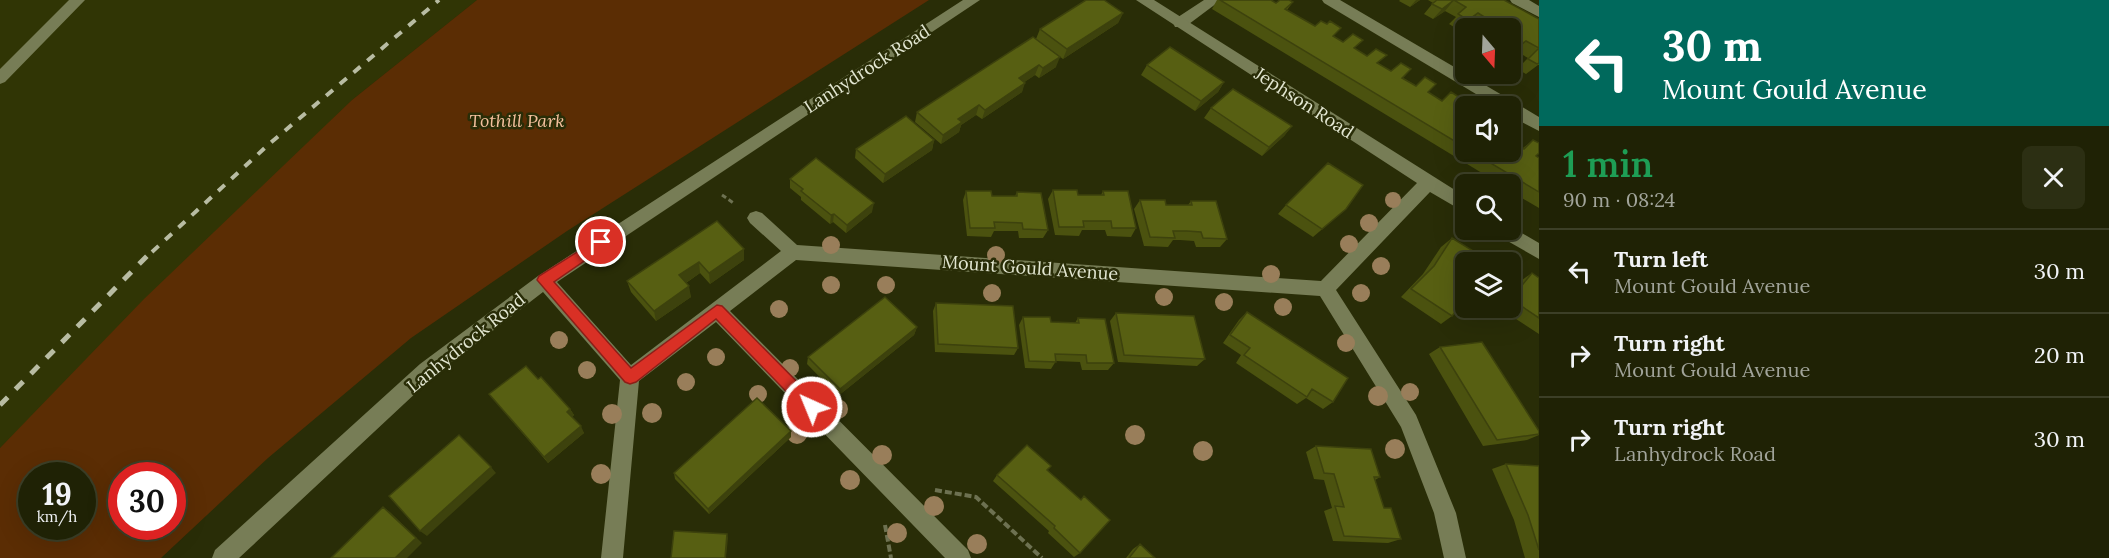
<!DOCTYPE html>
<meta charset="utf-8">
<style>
:root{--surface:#1f2205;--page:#2c2f13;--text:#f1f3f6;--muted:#a1a49a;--line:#3c3f27}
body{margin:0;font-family:Lora,serif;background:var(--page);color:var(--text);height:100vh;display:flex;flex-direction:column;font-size:22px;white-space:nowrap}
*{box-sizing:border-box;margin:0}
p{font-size:20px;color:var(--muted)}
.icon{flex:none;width:33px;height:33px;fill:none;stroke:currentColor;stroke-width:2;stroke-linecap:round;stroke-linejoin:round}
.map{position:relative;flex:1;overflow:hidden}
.side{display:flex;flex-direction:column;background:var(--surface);width:570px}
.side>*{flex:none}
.guide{background:#00695c;color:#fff;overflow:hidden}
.needle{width:39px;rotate:161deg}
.controls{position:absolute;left:1455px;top:18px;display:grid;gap:12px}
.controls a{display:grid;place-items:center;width:66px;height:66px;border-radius:9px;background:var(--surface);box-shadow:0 6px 24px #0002,0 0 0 2px var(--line);font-size:30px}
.speed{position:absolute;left:18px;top:462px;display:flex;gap:12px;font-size:30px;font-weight:700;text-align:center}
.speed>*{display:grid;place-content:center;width:78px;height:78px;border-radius:50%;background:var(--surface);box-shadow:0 6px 24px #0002,0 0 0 2px var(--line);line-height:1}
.speed small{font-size:15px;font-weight:400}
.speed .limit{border:9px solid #d22;background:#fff;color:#111}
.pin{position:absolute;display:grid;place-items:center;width:51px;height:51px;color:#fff;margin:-26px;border:3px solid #fff;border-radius:50%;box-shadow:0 2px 6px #0007}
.me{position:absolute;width:66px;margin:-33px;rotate:316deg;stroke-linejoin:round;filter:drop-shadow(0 0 4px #0008)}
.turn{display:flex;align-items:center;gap:21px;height:126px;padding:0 24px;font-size:27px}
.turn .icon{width:78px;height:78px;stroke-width:2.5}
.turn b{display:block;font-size:42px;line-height:51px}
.round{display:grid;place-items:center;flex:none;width:63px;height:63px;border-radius:9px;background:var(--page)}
.summary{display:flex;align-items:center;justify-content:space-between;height:102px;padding:0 24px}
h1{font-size:36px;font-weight:600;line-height:45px;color:#1e9e55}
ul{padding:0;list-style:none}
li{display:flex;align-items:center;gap:18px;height:84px;padding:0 24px;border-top:2px solid var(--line)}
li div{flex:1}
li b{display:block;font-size:22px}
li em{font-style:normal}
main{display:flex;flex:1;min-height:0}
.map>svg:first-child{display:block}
.built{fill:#303505}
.green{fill:#5b2d04;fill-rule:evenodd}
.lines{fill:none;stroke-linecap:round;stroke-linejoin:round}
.path-far1{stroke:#6d7151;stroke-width:3;stroke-dasharray:5 3;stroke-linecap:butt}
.path{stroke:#6d7151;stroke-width:4;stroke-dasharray:7 3;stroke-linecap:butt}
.lane{fill:#777d56;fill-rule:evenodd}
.street{fill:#777d56;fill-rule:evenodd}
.rail-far1{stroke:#b8bca3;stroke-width:4;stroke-dasharray:9 9;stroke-linecap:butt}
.rail{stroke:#b8bca3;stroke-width:5;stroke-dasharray:11 11;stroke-linecap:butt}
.tree{fill:#997e5a}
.wall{fill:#4b520f}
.shaded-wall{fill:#3d420d}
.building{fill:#575f12;stroke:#3d420d;stroke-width:1.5}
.route{fill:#d93025;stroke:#8d1f18;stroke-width:1.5}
.labels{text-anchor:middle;stroke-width:5;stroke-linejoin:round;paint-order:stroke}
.street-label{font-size:18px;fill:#e2e6d1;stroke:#292d07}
.park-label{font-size:18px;font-style:italic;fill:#f4c09d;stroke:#292d07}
</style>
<main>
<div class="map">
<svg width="1539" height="558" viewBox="0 0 1539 558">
<rect width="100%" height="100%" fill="#292d07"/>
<path class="built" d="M0,0H477L352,100L0,448Z"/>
<path class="green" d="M477,0H929L567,231L411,338L268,458L161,558H0V448L144,299L352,100ZM32,476H82V526H32ZM122,476H172V526H122Z"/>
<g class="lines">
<path class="path-far1" d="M722,195L735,204"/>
<path class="path" d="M935,490L976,497L1042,558
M885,525L891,558"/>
<path class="lane" d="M69,0H85L5,82L0,84V69Z
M1204,0H1221L1185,27H1175L1173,23L1175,19Z
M1322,0H1340L1514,102L1539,117V131L1510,116V106H1496L1324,3Z"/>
<path class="street" d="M963,0H980L557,282L631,365L781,251L750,223L747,218L750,213L756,211L762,213L797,245L1321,281L1417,183L1136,0H1154L1466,197V213L1430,192L1336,290L1416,415L1456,513L1466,558H1444L1434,513L1401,427L1320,296L796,260L730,311L968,550L971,558H945L716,322L639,381L623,558H601L620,380L543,292L434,376L239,558H212L215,550L420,364L538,276Z
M1510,0H1529L1539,6V17L1512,3Z
M1510,226L1539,243V259L1497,235L1494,230H1510Z"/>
<path class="rail-far1" d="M152,252L268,145L439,0"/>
<path class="rail" d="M0,405L153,250"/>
</g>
<g class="tree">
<circle cx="1393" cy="200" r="8"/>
<circle cx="1369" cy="223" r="9"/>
<circle cx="1349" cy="244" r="9"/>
<circle cx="831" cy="245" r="9"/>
<circle cx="996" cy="255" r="9"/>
<circle cx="1381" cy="266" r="9"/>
<circle cx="1271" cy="274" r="9"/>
<circle cx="831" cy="285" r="9"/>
<circle cx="886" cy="285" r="9"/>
<circle cx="992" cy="293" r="9"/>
<circle cx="1361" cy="293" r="9"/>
<circle cx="1164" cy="297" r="9"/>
<circle cx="1224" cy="302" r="9"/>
<circle cx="1283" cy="307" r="9"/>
<circle cx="779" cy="309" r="9"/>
<circle cx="559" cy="340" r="9"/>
<circle cx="1346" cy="343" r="9"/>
<circle cx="716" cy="357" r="9"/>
<circle cx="790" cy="368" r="9"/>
<circle cx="587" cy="370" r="9"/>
<circle cx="686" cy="382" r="9"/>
<circle cx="1410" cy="392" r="9"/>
<circle cx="758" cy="394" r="9"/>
<circle cx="1378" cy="396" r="10"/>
<circle cx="838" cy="409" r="10"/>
<circle cx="652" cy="413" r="10"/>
<circle cx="612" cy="414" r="10"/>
<circle cx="797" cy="434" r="10"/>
<circle cx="1135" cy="435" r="10"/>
<circle cx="1395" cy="449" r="10"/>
<circle cx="1203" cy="451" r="10"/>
<circle cx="882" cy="455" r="10"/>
<circle cx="601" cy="474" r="10"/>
<circle cx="850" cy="480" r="10"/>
<circle cx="934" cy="506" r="10"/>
<circle cx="897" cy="533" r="10"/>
<circle cx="977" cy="544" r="10"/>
</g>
<path class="wall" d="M1217,0H1271L1276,3L1293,2L1287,10L1356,49L1391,71L1411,69L1403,78L1466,114V152H1510L1523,148L1533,140L1536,156L1539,158V208L1510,191V184H1500L1212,9Z
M1400,0H1420L1410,7L1399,1Z
M1428,0H1504L1539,19V65H1538L1526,74L1517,69L1528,58L1516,51L1510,55V28H1477L1469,23L1459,30L1449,24L1456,17L1445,11L1433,19L1424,14L1433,3Z
M1123,13L1118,23L1063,59L1036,39L1040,29Z
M1033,37L1056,67L1039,78L1035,75L1024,82L1022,92L982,119L976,115L961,125L959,132L941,144L915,122L917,112Z
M1147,65L1224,82L1218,92L1195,111L1141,75Z
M1211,108L1292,126L1284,136L1262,156L1204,118Z
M934,140L932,150L883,183L855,158L856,149Z
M790,179L872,212L846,233L833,222L830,224L801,200V197L790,188Z
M1053,190L1078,195H1101L1103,191L1136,228L1131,237L1107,236L1105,230H1082L1079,236L1055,235L1048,199Z
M966,191L992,196H1015L1017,192L1048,230L1043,238H1019L1018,231H994L991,237L967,236L963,200Z
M1140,200L1166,205H1188L1191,201L1227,239L1220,247H1196L1194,241L1180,240H1173L1168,247L1144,246L1134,209Z
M1286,205L1346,209L1313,237L1278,214Z
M1452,238L1466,262L1460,297L1452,316L1441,324L1401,297L1423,274L1441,247Z
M744,249V260L710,284L700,273L686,283L691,297L656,321L631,292L627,281Z
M1532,273L1539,278V334L1499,308H1510V293L1519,282Z
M936,303L1018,348L1014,355L935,352L933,311Z
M1247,312L1333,402L1323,409L1306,398L1297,404L1236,363L1241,355L1223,343L1239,320Z
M1116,313L1205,359L1197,366L1118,362L1110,321Z
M1023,317L1051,322L1075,323L1078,318L1114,363L1108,370H1082L1080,362L1056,361L1051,369L1025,368L1019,325Z
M917,327L914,335L838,396L807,364L808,357Z
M1440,347L1539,431V435L1527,440L1483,446L1429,354Z
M538,379L570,409L574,415L572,417L584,433L548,463L489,394Z
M791,437L709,514L675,479L674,473Z
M1316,446L1380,477L1375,480L1384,508L1401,539L1388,543L1333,541L1324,511L1332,508L1324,480L1314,479L1306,452Z
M1506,464L1539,466V558H1525L1514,520L1492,469Z
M1048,470L1080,553L1074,557L1048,533L1049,531L993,481L997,475Z
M1140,544L1155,558H1126L1133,549Z"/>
<path class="shaded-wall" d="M1416,0H1420L1410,7Z
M1454,0L1445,11L1433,19L1442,9Z
M1123,13L1118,23L1063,59L1067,49Z
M1478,13L1469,23L1459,30L1468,20Z
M1526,41L1516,51L1510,55V53Z
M1060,57L1056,67L1039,78L1043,68Z
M1039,65L1035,75L1016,88L1019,78Z
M1224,82L1218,92L1195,111L1201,101Z
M1025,83L1022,92L982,119L985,110Z
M979,105L976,115L961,125L959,132L941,144L943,135L958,119Z
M1292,126L1284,136L1262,156L1269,147Z
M934,140L932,150L883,183L885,174Z
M874,203L872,212L846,233L847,225Z
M834,214L833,222L830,224L831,215Z
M744,249V260L710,284L709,273Z
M699,262L700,273L681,286L679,275Z
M689,286L691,297L656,321L654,311Z
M917,327L914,335L838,396L840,389Z
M570,409L574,415L571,418L567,412Z
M581,426L584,433L548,463L544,457Z
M791,431V437L709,514L708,509Z
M491,467L496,473L427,536L420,531Z
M383,507L390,512L422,543L407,558H395Z
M727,534L728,538L726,558H725Z"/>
<path class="building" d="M1086,0H1104L1123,13L1067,49L1040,29Z
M1220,0H1271L1276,3L1280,0H1289L1293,2L1285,9L1315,26L1321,21L1327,24L1330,21L1341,28L1333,36L1343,42L1353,34L1363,40L1354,48L1367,56L1376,49L1387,55L1377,63L1391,71L1401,63L1411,69L1402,78L1416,86L1425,77L1436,84L1428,92L1442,101L1451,92L1462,99L1454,107L1466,114V148Z
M1437,0H1504L1539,19V48L1526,41L1512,51L1510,50V36L1513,34L1510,33V28H1503L1500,27L1498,28H1482L1491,21L1478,13L1468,20L1458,14L1466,7L1454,0L1442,9L1432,4Z
M1033,37L1060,57L1043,68L1039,65L1019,78L1025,83L985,110L979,105L958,119L962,122L943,135L917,112Z
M1170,47L1224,82L1201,101L1147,65Z
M1539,48V63L1537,64L1528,59Z
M1233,89L1292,126L1269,147L1211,108Z
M906,116L934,140L885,174L856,149Z
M1510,127L1517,131L1510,138Z
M1533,140L1539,143V153L1536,156L1539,158V192L1472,152H1510V141L1524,149Z
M816,158L874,203L847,225L834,214L831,215L801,191L803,189L790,179Z
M1328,163L1363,185L1346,209L1322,229L1286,205Z
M1053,190H1077L1078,195H1104L1103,191H1128L1136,228H1112L1111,221H1083L1084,227H1059Z
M966,191H991L992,196H1017V192L1041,193L1048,230L1023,229L1022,223L994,222L995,228H970Z
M1140,200H1165L1166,205H1192L1191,201H1216L1227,239L1203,238L1201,232L1187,231H1173L1175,238L1150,237Z
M717,221L744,249L709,273L699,262L679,275L689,286L654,311L627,281Z
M1452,238L1491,262H1466V288L1460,297L1465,300L1452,316L1411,289L1434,266Z
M1532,273L1539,278V318L1511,299Z
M885,297L917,327L840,389L808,357Z
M936,303L1013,306L1018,348L938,344Z
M1247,312L1348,378L1333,402L1312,389L1307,397L1244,355L1250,348L1230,335Z
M1116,313L1194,316L1205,359L1124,355Z
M1023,317H1050L1051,322L1079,323L1078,318L1105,319L1114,363H1087L1086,355L1055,354L1056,362L1029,361Z
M1482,342L1539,431V434L1497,440L1440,347Z
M526,366L538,379L541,377L570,409L567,412L581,426L544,457L489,394Z
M757,398L791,431L708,509L674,473Z
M459,435L491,467L420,531L389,496Z
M1027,445L1051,466L1047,470L1081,500L1084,496L1110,520L1080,553L1054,528L1055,526L997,475Z
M1316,446L1371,449L1380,477H1374L1384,508H1391L1401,539L1344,536L1335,506L1344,507L1334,474L1324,473Z
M1506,464L1539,466V550L1528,515Z
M383,507L416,538L395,558H331Z
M674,531L727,534L725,558H671Z
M1140,544L1155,558H1129Z"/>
<path class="route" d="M601,237L606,238L608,242L606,246L554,282L631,368L717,305L722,306L817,402L819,407L817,412L812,414L806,412L716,319L636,382L630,384L625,382L537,280L539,276Z"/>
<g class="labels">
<g class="street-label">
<text transform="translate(867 69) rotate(-33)" y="6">Lanhydrock Road</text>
<text transform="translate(1304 103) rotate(33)" y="6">Jephson Road</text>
<text transform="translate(1030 268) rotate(4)" y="6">Mount Gould Avenue</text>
<text transform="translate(466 343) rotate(-39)" y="6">Lanhydrock Road</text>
</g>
<g class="park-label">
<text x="517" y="127">Tothill Park</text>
</g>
</g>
</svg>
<div class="controls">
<a><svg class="needle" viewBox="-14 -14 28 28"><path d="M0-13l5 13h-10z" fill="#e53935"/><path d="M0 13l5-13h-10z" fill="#a1a49a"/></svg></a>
<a><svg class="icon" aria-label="sound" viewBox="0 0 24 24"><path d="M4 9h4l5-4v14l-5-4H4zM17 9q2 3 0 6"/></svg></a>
<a><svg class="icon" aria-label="search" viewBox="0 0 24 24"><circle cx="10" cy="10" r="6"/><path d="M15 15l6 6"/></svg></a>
<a><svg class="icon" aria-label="layers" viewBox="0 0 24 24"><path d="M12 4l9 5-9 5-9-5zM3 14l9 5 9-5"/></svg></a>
</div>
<div class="speed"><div>19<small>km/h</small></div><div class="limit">30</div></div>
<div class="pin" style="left:601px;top:242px;background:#d93025"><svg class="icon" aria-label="arrive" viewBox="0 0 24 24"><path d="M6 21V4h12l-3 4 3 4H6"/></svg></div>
<svg class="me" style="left:812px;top:407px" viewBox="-20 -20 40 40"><circle r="17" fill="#d93025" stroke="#fff" stroke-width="3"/><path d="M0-11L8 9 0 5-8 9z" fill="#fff"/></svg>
</div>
<section class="side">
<div class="guide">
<div class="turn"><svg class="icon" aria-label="left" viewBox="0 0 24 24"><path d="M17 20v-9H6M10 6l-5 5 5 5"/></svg><div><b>30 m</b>Mount Gould Avenue</div></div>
</div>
<div class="summary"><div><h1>1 min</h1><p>90 m · 08:24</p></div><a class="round"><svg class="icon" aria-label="close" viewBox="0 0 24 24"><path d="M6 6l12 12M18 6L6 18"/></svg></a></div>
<ul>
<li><svg class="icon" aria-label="left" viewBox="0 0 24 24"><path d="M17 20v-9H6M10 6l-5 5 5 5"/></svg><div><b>Turn left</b><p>Mount Gould Avenue</p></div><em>30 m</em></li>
<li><svg class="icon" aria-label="right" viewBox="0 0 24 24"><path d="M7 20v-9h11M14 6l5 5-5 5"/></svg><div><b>Turn right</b><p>Mount Gould Avenue</p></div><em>20 m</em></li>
<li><svg class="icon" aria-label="right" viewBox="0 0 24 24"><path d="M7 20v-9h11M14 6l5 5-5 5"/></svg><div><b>Turn right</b><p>Lanhydrock Road</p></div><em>30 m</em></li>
</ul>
</section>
</main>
